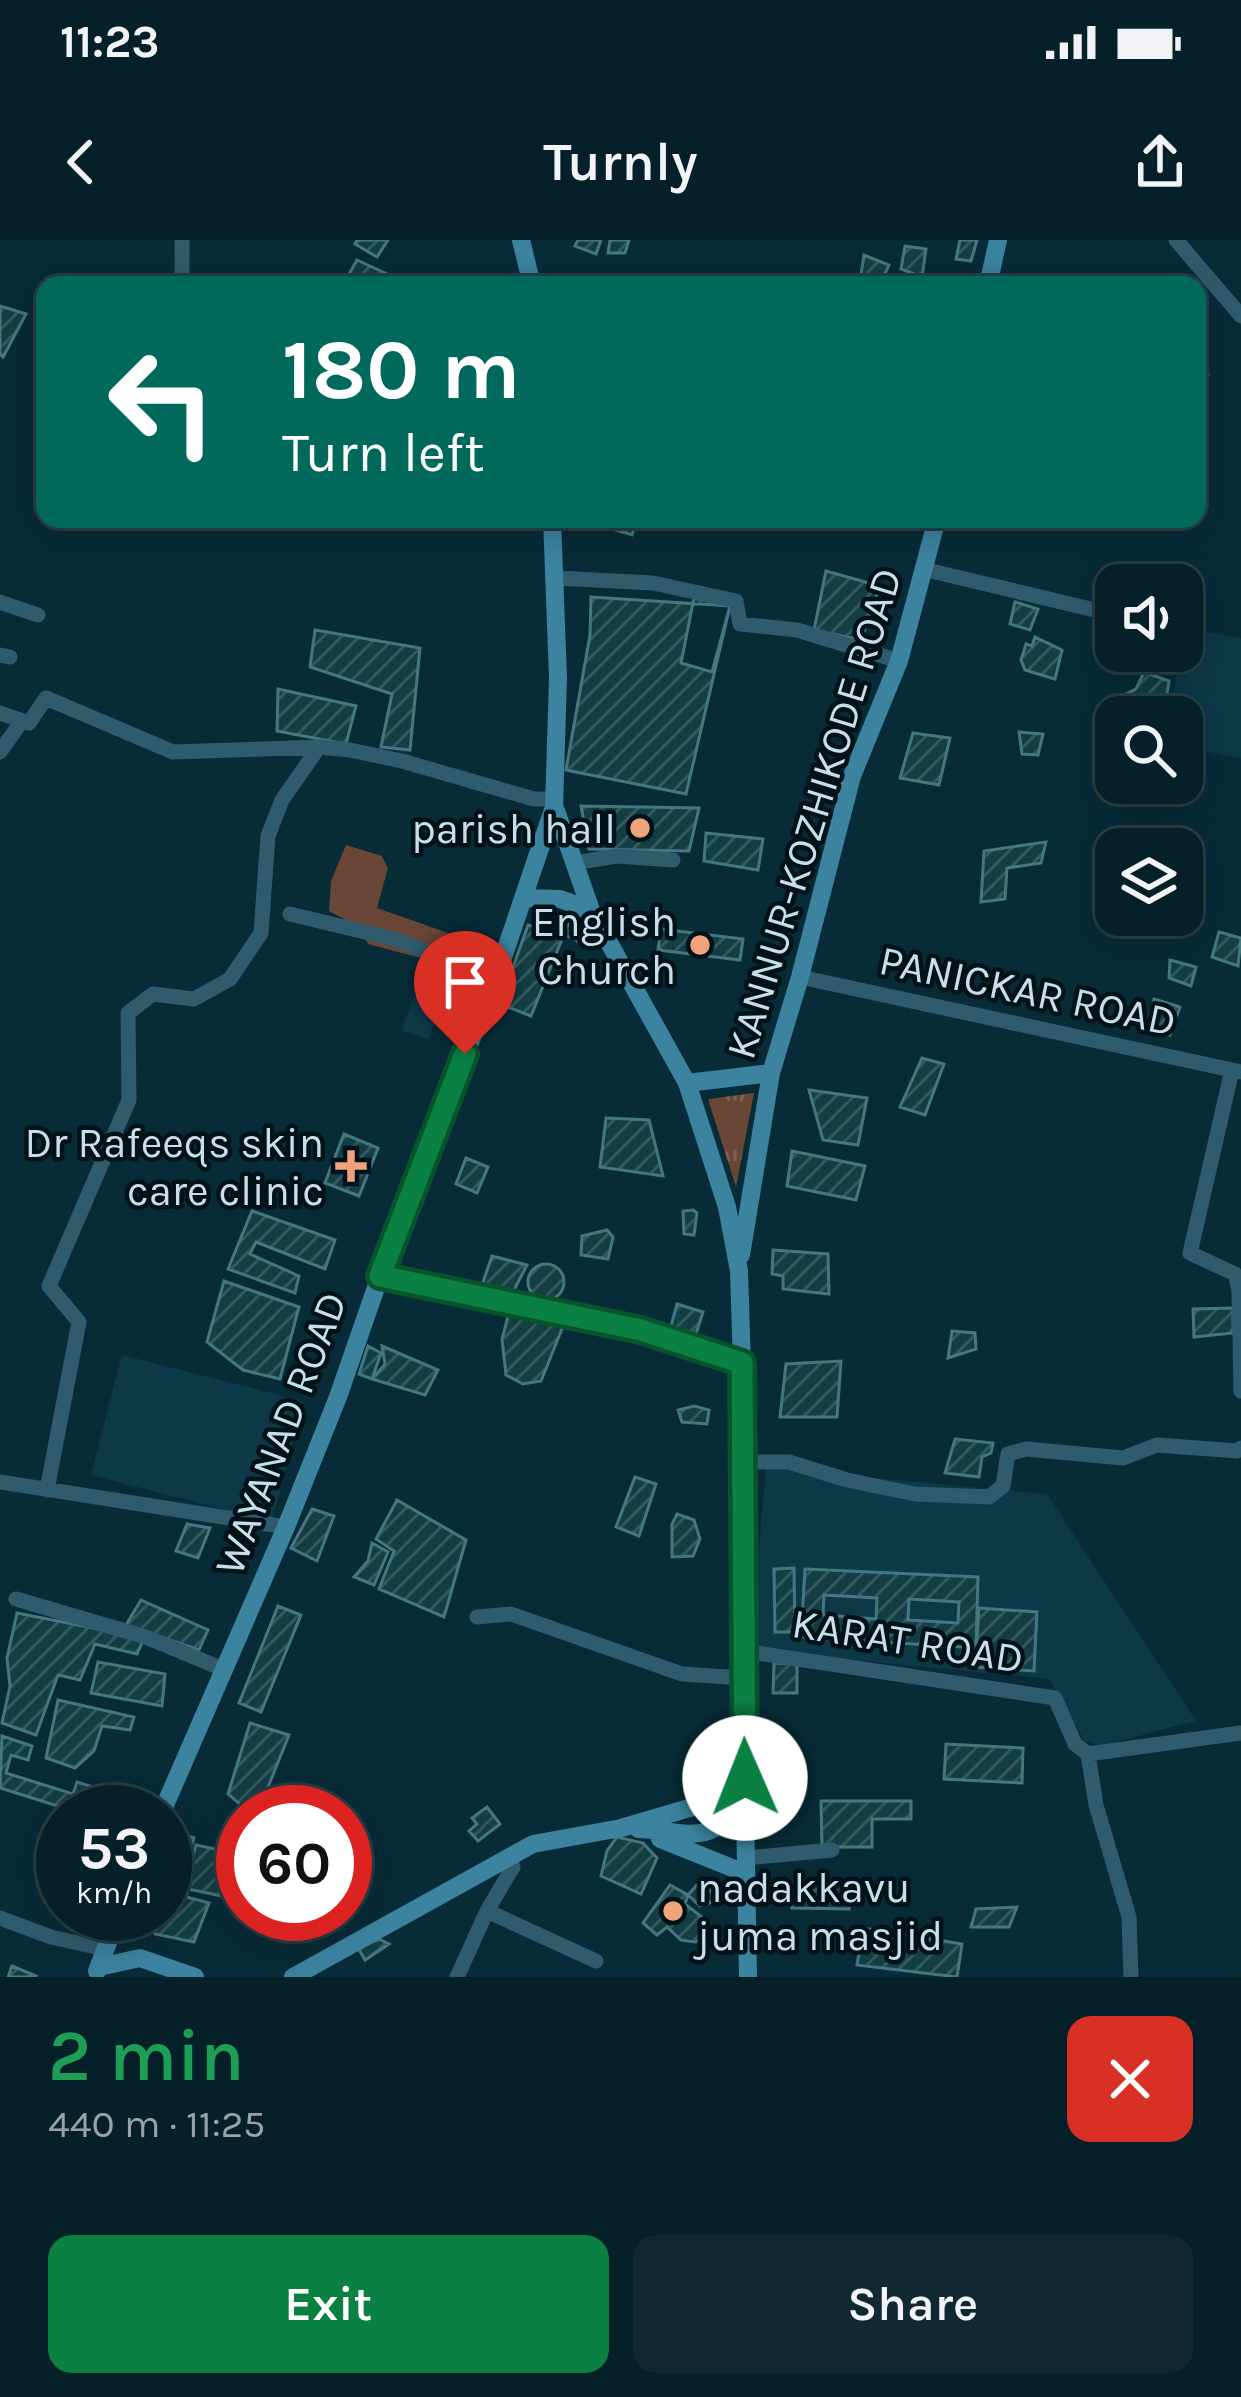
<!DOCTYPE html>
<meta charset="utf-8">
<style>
:root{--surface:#06202a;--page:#0f2832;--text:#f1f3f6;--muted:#98a3a8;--line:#273e47;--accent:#0b8043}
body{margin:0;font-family:Karla,sans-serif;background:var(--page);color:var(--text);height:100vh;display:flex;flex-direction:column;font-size:45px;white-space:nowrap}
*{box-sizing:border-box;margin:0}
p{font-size:39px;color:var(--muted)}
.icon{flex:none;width:66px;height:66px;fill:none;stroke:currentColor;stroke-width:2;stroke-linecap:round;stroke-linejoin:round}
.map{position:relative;height:1737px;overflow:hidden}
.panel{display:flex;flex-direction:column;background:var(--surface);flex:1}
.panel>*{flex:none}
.hud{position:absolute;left:36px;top:36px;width:1170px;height:252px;border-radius:24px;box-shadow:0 6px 30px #0003,0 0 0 3px var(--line);background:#00695c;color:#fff;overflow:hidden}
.controls{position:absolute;left:1095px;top:324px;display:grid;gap:24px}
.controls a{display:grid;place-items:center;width:108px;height:108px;border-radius:24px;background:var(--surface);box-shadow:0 6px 30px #0003,0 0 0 3px var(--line);font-size:60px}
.speed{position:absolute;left:36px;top:1545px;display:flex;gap:24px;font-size:60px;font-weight:700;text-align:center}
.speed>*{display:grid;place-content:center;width:156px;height:156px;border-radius:50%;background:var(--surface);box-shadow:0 6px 30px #0003,0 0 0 3px var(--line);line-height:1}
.speed small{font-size:30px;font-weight:400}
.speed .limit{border:18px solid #d22;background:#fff;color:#111}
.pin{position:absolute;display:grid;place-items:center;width:102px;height:102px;color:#fff;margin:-123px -51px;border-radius:50% 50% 50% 0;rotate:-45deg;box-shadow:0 0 12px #0007}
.pin .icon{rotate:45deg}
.me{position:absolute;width:132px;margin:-66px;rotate:359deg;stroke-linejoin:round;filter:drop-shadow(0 0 9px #0008)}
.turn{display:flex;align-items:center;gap:42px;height:252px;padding:0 48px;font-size:54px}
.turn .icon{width:156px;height:156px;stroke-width:2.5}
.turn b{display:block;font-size:84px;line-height:102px}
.round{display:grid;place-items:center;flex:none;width:126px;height:126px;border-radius:24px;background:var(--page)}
.summary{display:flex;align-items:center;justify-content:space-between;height:204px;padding:0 48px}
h1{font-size:72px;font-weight:600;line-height:90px;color:#1e9e55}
.button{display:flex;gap:24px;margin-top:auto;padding:24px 48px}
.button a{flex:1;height:138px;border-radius:24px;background:var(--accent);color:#fff;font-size:48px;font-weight:600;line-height:138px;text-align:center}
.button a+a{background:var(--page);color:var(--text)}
.status{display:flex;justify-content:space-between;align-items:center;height:84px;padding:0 60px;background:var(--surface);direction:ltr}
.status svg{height:33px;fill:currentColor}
header{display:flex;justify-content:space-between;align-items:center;height:156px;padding:0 48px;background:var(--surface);font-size:54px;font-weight:600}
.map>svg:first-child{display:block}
.built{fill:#0d3848}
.park{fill:url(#park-tufts)}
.pitch{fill:#694635}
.building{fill:url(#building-hatch);stroke:#44777f;stroke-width:3;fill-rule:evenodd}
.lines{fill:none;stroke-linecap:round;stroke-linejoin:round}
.minor{stroke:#305b6d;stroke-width:15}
.major{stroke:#3c83a0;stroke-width:18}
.route-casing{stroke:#07532c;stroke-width:30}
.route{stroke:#0b8043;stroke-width:21}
.poi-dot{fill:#f0a27a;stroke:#021219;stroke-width:4.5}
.labels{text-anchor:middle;stroke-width:9;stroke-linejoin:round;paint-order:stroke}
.street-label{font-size:42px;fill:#c8dfe9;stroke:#021219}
.poi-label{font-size:42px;fill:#c8dfe9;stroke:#021219;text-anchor:end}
</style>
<div class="status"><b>11:23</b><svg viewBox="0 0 49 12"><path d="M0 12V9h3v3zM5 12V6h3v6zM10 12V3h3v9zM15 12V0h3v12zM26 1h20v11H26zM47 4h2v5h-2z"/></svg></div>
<header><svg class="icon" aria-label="back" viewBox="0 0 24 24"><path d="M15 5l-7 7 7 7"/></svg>Turnly<svg class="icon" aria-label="share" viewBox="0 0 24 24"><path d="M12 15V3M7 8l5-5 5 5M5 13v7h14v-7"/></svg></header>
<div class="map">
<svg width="1241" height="1737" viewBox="0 0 1241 1737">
<defs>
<pattern id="park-tufts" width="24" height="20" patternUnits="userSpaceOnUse" patternTransform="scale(3)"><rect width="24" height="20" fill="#694635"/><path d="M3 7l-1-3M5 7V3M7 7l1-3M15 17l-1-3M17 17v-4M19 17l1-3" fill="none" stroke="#7d6052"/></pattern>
<pattern id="building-hatch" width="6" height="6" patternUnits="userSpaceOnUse" patternTransform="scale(3)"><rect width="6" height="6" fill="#123e44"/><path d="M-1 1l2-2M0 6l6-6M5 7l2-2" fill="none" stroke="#33595f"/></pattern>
</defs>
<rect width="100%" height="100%" fill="#082b38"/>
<path class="built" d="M1186,388L1241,398V518L1182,507V477H1169Z
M414,756L443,764L428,799L401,791Z
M122,1115L303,1161L272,1282L91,1235Z
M766,1228L1047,1254L1196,1481L1100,1506L1084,1500L1050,1439L750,1410Z"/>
<path class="park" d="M754,853L736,947L708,859Z"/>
<path class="pitch" d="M346,605L382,616L388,628L377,668L451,694L447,725L368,704L359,687L329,671L331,641Z"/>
<path class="building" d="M357,0H388L377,17L355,4Z
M578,0H601L596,14L575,6Z
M610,0H629L625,13H608Z
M960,0H977L971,21L956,19Z
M905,6L926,9L922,37L901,29Z
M864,15L889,25L880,45L861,35Z
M357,20L411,45H343Z
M297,35L327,42L293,45Z
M0,66L26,74L3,117L0,114Z
M1197,132L1208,135L1201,159L1197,156Z
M612,279H637L632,295L609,288Z
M826,331L880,346L861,400L814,390Z
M591,357L730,366L686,554L566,530L590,395Z
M694,358L730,366L712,432L681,423Z
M1015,362L1038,369L1030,390L1010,384Z
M315,390L420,408L410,510L381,507L392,454L310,427Z
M1035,397L1062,410L1055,439L1025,430L1021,420L1026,404L1032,406Z
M1116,411H1146L1144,426L1113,418Z
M1144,432L1169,441L1163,477H1116V489L1107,488L1109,462L1136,449Z
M278,449L356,466L346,504L277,491Z
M1019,492L1043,494L1038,515L1022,514Z
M913,493L950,498L939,545L900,538Z
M581,566L699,568L689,611L589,609Z
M706,593L763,599L758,630L704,621Z
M1046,602L1041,623L1007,628L1005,659L981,662L984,611Z
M573,673L588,679L577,701L564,694Z
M528,685L564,694L531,776L500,764Z
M661,689L743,699L740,720L658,710Z
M1219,692L1241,698L1238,726L1212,717Z
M1170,720L1196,727L1191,746L1169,738Z
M1154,759L1180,767L1170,795L1146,790Z
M922,818L944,824L925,875L900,867Z
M809,850L867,858L858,905L823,900Z
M606,878L649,880L663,936L600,927Z
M344,894L378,908L359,956L325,943Z
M792,911L865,926L856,960L787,946Z
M466,918L488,927L477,953L456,944Z
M693,970L697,973L694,995L684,994L683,971Z
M252,971L335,1000L325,1029L256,1002L250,1014L299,1036L295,1053L228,1029Z
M607,990L613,997L608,1019L581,1015L582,996Z
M773,1010L828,1014L829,1054L783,1049V1036L772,1034Z
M492,1016L527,1025L513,1052L482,1045Z
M528 1042a18 18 0 1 1 36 0a18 18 0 1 1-36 0Z
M224,1041L299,1067L280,1139L243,1130L207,1102Z
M677,1064L703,1072L696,1094L671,1086Z
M1233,1068V1093L1194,1097L1193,1069Z
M510,1069L564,1084L541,1141L523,1144L506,1135L502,1099Z
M952,1091L975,1093L976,1109L948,1118Z
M368,1106L381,1113L372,1139L359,1134Z
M382,1106L438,1130L425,1155L372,1139L385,1124Z
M841,1121L837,1177H780L786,1124Z
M694,1166L709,1170L707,1184L682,1182L678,1170Z
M955,1199L993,1203L991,1213L982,1217L979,1237L945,1233Z
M635,1237L656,1244L639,1296L616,1287Z
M397,1260L466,1300L444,1377L379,1349L394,1311L376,1299Z
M312,1269L334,1276L317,1321L291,1308Z
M677,1274L694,1280L700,1299L693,1316L672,1317V1284Z
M187,1284L210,1288L198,1318L176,1311Z
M372,1303L388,1312L374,1345L354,1337L368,1321Z
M794,1328L795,1392H775L774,1329Z
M805,1329L978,1337L976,1408L801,1397ZM824,1355L877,1358L876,1379L823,1375ZM909,1359L959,1362L958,1383L908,1380Z
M141,1360L208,1390L199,1410L126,1385Z
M278,1366L301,1375L261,1472L239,1463Z
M979,1368L1037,1372L1034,1431L975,1427Z
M17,1373L144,1398L137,1414L95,1404L80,1440L58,1435L36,1495L2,1483L10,1446L7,1418Z
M98,1422L165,1434L162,1466L91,1453Z
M774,1423L797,1424V1453H773Z
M58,1460L134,1477L130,1490L102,1486L94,1511L75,1528L46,1518Z
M250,1483L289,1495L260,1567L241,1565L228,1554Z
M2,1496L32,1506L28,1520L11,1515L6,1533L73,1554L77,1542L109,1552L102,1572H77L0,1548Z
M946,1504L1023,1508L1022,1543L944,1539Z
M821,1561H911V1579H872V1607H822Z
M487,1567L500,1584L478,1601L469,1591L477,1584L472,1578Z
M176,1591L194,1598L179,1643L165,1640V1622Z
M617,1597L643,1603L657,1618L641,1654L601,1636L607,1611Z
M196,1605L243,1615V1645L237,1659L183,1648Z
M792,1643L850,1644L849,1669L792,1668Z
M670,1645L688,1655L685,1664L703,1678L705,1697L695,1702L681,1700L667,1687L657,1695L643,1683Z
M697,1645L710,1648L715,1661L700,1666L688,1655Z
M165,1651L209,1663L194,1702L155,1694L145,1674H165Z
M1017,1667L1009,1687H971L976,1669Z
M863,1688L962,1704L957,1737L857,1725Z
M379,1699L389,1704L365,1720L358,1708Z
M12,1726L36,1736L35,1737H8Z"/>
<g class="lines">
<path class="minor" d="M1176,0L1241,76
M182,45V0
M923,329L1116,375
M556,338L653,343L736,361L740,384L797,390L899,421
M0,362L38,375
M0,415L10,417
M0,473L29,483L46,458L173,512L319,507L350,510L402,521L534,559H555
M0,512L22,481
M574,623L617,616L673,620
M290,674L394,699L496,738
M800,737L1241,832
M1232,830L1190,1013L1235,1034L1239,1050L1241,1151
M380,1036L641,1090L742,1123
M745,1222H789L847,1240L915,1254L989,1257L1003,1246L1008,1214L1026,1209L1123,1218L1157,1205L1237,1211L1241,1208
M0,1242L286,1287
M47,1250L79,1082L49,1046L129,860L128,773L153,754L194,759L230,739L261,693L268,596L282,560L319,507
M16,1359L146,1397L223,1429
M477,1377L511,1374L682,1434L744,1438
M744,1411L1055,1458L1075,1504L1088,1514L1241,1493
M1088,1514L1096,1565L1129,1677L1131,1737
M745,1618L832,1610
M487,1671L596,1721
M0,1678L51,1697L105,1709
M457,1737L487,1671L513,1627L508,1618"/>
<path class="major" d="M521,0L532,45
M988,45L998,0
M555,568L591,670L687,843L727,967L739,1031L745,1222L744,1513L748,1737
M524,658L560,659L591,670
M687,843L771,833
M741,1015L771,833L800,737L852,536L899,421L937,279
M162,1572L286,1287L338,1157L404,967L496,738L554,567L558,438L552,279
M638,1589C685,1591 719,1610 739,1554
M660,1599L745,1633
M99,1727L140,1718L195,1737
M97,1731L119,1674
M293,1737L533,1604L621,1588L703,1564L729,1542L742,1517"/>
</g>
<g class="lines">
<defs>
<path id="route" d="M465,814L380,1036L641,1090L742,1123L745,1538"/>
</defs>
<use href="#route" class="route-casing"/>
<use href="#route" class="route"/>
</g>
<g class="poi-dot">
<circle cx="640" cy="588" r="12"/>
<circle cx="700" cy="705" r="12"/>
<path d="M345 908h12v12h12v12h-12v12h-12v-12h-12v-12h12z"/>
<circle cx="673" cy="1671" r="12"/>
</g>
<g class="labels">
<g class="street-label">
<text transform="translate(813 573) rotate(-73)" y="15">KANNUR-KOZHIKODE ROAD</text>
<text transform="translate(1028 750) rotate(12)" y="15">PANICKAR ROAD</text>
<text transform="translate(280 1193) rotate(-69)" y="15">WAYANAD ROAD</text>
<text transform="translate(908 1400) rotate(9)" y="15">KARAT ROAD</text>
</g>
<g class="poi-label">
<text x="616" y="603">parish hall</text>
<text x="676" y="696">English<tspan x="676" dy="48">Church</tspan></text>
<text x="324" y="917">Dr Rafeeqs skin<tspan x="324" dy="48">care clinic</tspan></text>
<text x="697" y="1662" text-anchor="start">nadakkavu<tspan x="697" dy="48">juma masjid</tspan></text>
</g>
</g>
</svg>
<div class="controls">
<a><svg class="icon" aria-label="sound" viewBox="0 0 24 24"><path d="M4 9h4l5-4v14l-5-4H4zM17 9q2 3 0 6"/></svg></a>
<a><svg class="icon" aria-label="search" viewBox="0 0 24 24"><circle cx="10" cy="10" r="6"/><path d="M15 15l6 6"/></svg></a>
<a><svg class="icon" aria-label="layers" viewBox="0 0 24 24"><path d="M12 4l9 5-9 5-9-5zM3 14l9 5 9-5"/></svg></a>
</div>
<div class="speed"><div>53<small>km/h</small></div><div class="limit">60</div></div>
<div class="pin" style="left:465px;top:814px;background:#d93025"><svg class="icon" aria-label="arrive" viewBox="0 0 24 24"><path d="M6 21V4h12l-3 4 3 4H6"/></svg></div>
<svg class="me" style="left:745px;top:1538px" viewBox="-20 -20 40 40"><circle r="19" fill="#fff"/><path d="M0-13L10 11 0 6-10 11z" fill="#0b8043"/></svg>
<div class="hud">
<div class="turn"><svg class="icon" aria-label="left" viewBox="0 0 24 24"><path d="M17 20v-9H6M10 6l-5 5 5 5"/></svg><div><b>180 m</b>Turn left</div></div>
</div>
</div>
<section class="panel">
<div class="summary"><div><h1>2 min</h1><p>440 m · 11:25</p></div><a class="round" style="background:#d93025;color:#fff"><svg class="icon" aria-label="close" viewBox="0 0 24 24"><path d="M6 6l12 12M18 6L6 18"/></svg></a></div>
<div class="button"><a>Exit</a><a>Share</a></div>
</section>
